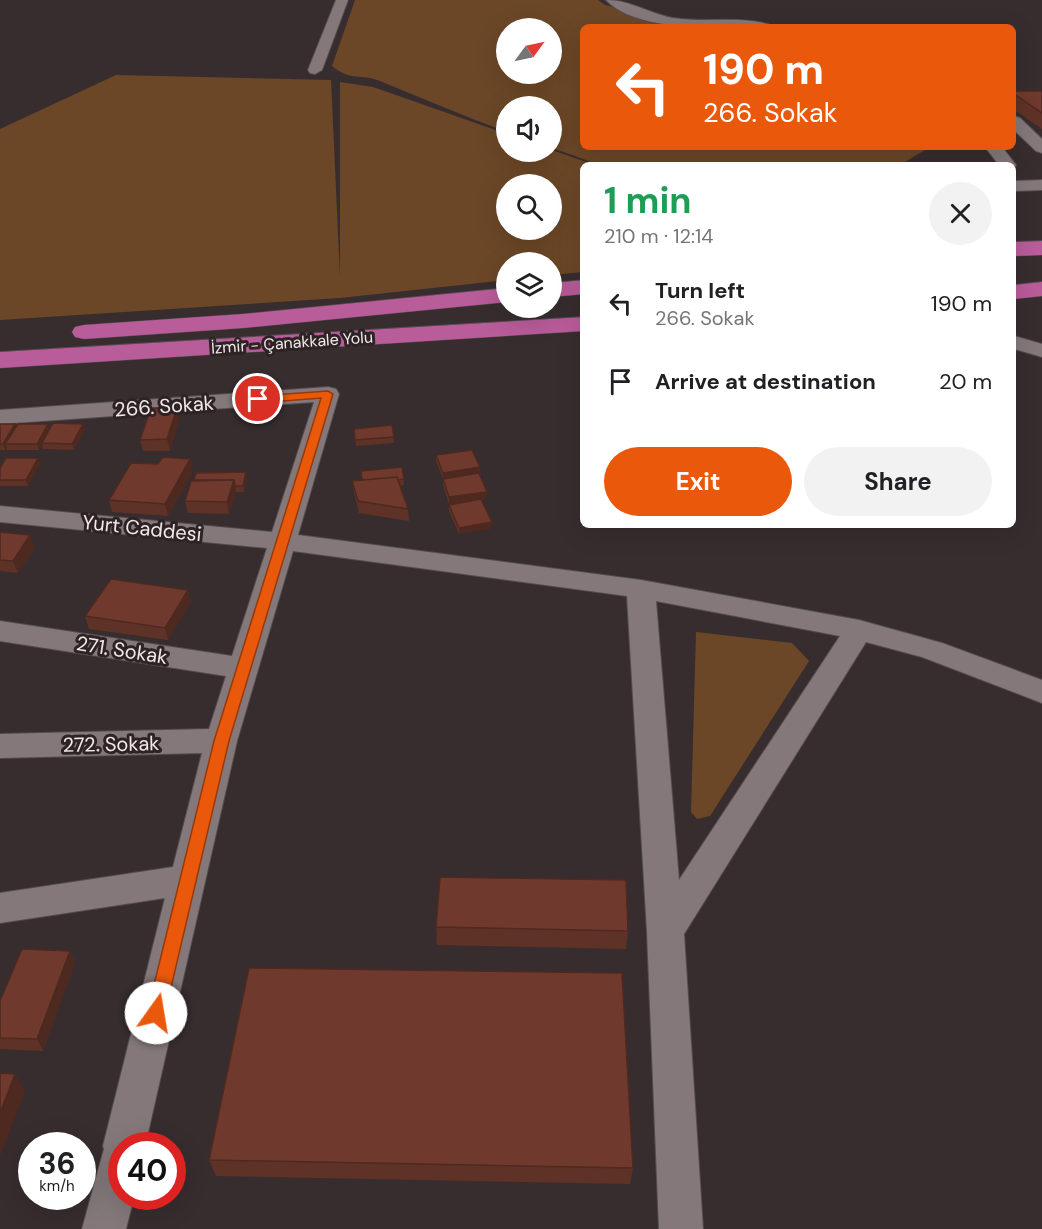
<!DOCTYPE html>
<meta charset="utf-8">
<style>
:root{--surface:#fff;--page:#f2f2f2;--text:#202124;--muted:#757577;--accent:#ea580c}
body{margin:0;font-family:"DM Sans",sans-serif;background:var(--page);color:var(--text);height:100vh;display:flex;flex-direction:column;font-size:22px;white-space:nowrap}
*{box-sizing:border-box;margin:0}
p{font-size:20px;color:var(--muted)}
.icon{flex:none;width:33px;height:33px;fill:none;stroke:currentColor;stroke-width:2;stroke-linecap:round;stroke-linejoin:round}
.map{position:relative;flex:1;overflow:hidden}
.drawer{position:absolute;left:580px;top:162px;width:436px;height:366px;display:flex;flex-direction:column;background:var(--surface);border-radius:9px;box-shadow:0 6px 24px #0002}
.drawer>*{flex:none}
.guide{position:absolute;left:580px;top:24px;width:436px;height:126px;border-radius:9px;box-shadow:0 6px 24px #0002;background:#ea580c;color:#fff;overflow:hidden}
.needle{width:39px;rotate:57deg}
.fabs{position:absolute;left:496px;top:18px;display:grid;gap:12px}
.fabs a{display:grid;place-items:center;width:66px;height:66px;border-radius:50%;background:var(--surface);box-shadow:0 6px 24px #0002;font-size:30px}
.speed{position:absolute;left:18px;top:1132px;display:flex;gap:12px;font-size:30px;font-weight:700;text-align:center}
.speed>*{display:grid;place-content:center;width:78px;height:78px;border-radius:50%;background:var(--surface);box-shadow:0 6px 24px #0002;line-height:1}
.speed small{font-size:15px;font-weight:400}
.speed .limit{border:9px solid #d22;background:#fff;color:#111}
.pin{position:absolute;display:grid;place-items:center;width:51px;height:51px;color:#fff;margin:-26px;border:3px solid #fff;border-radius:50%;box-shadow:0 2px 6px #0007}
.me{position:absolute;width:66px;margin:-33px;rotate:13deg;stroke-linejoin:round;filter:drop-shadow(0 0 4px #0008)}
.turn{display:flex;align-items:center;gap:21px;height:126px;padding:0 24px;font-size:27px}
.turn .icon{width:78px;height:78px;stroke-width:2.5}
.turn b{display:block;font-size:42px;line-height:51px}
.round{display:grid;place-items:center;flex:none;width:63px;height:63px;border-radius:32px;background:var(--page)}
.headline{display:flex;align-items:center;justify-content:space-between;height:102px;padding:0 24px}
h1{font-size:36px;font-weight:700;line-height:45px;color:#1e9e55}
.button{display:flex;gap:12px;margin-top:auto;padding:12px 24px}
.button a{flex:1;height:69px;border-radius:36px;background:var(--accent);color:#fff;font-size:24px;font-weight:700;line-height:69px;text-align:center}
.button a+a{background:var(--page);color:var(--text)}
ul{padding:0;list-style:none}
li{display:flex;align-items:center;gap:18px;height:78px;padding:0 24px}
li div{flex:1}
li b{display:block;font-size:22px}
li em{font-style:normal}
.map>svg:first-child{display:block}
.green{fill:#6b4727;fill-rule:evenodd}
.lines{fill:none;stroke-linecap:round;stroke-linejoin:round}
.minor-casing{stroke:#554c4e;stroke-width:2}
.highway-casing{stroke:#554c4e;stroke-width:1}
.minor{fill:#84787a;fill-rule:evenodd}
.highway{fill:#b95c9a;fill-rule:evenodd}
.wall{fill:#5f3227}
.shaded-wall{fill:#4e2920}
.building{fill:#6f3a2d;stroke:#4e2920;stroke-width:1.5}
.route{fill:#ea580c;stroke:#983908;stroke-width:1.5}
.labels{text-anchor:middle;stroke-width:6;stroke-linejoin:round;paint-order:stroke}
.far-street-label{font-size:16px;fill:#f0e9ea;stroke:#2d2325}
.street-label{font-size:20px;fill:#f0e9ea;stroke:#2d2325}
</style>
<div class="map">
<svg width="1042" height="1229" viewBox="0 0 1042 1229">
<rect width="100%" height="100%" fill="#372d2f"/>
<path class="green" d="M355,0H598L605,5L684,23L757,27H584V147H930L900,165H600L552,148V106H507V132C464,116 422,98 380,81C360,73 352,82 332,66ZM507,28H552V74H507Z
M116,75L331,80L340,277V82L373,87L507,134V152L552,150L595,165H584L583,272L552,275V262H507V280L340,298L0,320V129ZM507,184H552V230H507Z
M696,632L792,643L809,661L710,816L697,819L691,812Z"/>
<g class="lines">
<defs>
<path id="minor" d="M336,0H348L322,70L315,74L310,73L308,70Z
M606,0C630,0 650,14 673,18C705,23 736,16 768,24L770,27C726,27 638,34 606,0Z
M1014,116L1020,118L1042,139V153L1036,151L1014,130Z
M985,147H1002L1016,165L1014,168V165H999Z
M1042,180V190L1014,191V181Z
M1014,336L1042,344V357L1014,349Z
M328,387L336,389L339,394L298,535L641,580L859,620L942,643L1042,680V703L922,657L866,642L684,934L703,1229H659L647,932L627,596L293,551L237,741L145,1146H122V1197H134L126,1229H82L104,1149L103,1146L165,898L0,923V893L173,867L202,753L0,758V734L209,729L226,676L0,641V621L232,656L267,548L0,522V506L272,532L314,402L0,424V410ZM656,601L840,636L679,880Z"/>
<path id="highway" d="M1042,241V255L1014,256V242Z
M584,280V294L552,297V283Z
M1042,282V296L1014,299V285Z
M507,288V302L243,328L84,339L75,337L72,332L75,327L84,325L243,314Z
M584,317V331L0,368V352Z"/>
</defs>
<use href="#minor" class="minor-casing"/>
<use href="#highway" class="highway-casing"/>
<use href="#minor" class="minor"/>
<use href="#highway" class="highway"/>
</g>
<path class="wall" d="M1014,91H1042V129L1014,110Z
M177,408L179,420L170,451H143L140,440Z
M0,424L16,426L50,429H85L74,450L43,449L42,444L39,450H7V448L5,450H0Z
M392,425L394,443L356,446L354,429Z
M436,455L480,473L487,498L449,504L443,485V479L436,461Z
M40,464L28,486H0V468Z
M158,464L193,471L168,516L112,512L109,500Z
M402,467L404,485L400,486L408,509L409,521L359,513L354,493L352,481L362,480Z
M247,478L244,492H236L229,514L188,513L185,501Z
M449,505L492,522V528L459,534L449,511Z
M0,532L35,547L18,573L0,571Z
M191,602L168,640L89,629L85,616Z
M436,927L628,931L626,949L437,945Z
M70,951L75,963L43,1051L0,1049V1001Z
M209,1160L633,1168L630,1184L216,1176Z"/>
<path class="shaded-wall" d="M177,408L179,420L170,451L167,439Z
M15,424L17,430L5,444L7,448L5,450L3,444Z
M48,424L50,430L39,450L37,444Z
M83,424L85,429L74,450L72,444Z
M38,458L40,464L28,486L26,480Z
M190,459L193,471L168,516L165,504Z
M480,467V473L443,479V473Z
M246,472L247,478L244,492L243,486Z
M234,480L236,492L229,514L227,502Z
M487,492V498L449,504V497Z
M492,522V528L459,534V528Z
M30,535L35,547L18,573L13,561Z
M188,590L191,602L168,640L165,628Z
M70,951L75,963L43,1051L37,1039Z
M15,1074L25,1091L0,1156V1113Z"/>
<path class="building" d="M1014,91H1042V113L1014,94Z
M151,408H177L167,439L140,440Z
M53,423L83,424L72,444L42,443Z
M0,424H15L3,444H0Z
M18,424H48L37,444H5Z
M392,425L394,437L355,440L354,429Z
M472,450L480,467L443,473L436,455Z
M163,457L190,459L165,504L109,500L131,463L158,464Z
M6,458H38L26,480H0V468Z
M402,467L404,479L398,480L397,477L362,480L361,471Z
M246,472L243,486H235L234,480H194L196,473Z
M479,473L487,492L449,497L443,479Z
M397,477L408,509L358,501L352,481Z
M234,480L227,502L185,501L191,481Z
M481,499L492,522L459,528L449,505Z
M0,532L30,535L13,561L0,560Z
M111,579L188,590L165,628L85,616Z
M440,877L626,880L628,931L436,927Z
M22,949L70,951L37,1039L0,1038V1001Z
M249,968L622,973L633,1168L209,1160Z
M0,1073L15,1074L0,1113Z"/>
<path class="route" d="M328,391L333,394L229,741L165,1013L163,1019L156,1021L149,1019L147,1013L214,741L321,398L258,403L252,399L258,396Z"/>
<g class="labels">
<g class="far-street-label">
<text transform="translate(292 342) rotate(-4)" y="6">İzmir - Çanakkale Yolu</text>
</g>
<g class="street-label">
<text transform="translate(164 406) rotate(-4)" y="7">266. Sokak</text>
<text transform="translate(142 528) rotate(6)" y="7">Yurt Caddesi</text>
<text transform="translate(122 650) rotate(9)" y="7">271. Sokak</text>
<text transform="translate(111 744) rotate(-1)" y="7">272. Sokak</text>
</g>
</g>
</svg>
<div class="fabs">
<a><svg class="needle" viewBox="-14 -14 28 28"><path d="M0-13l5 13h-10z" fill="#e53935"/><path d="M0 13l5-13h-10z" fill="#757577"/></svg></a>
<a><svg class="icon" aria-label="sound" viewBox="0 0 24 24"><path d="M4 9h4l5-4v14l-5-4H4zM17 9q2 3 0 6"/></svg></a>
<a><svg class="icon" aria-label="search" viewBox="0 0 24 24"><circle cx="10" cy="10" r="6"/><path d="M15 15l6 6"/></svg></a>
<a><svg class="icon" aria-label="layers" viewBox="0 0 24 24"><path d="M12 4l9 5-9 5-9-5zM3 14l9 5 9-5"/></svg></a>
</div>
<div class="speed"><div>36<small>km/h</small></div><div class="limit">40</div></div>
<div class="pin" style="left:258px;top:399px;background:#d93025"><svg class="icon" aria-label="arrive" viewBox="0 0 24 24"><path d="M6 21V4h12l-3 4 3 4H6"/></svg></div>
<svg class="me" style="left:156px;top:1013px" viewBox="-20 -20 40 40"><circle r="19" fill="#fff"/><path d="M0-13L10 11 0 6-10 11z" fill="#ea580c"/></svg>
<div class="guide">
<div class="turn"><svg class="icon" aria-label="left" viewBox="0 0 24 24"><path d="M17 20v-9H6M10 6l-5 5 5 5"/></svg><div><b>190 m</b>266. Sokak</div></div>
</div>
<section class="drawer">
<div class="headline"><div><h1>1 min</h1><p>210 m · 12:14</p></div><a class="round"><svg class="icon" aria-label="close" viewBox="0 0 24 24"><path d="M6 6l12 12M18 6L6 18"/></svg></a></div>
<ul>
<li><svg class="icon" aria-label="left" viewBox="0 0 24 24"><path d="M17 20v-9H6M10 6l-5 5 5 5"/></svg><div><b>Turn left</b><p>266. Sokak</p></div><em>190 m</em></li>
<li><svg class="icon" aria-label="arrive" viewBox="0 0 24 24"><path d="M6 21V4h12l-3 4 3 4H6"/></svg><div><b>Arrive at destination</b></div><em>20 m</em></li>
</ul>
<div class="button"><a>Exit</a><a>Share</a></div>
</section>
</div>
